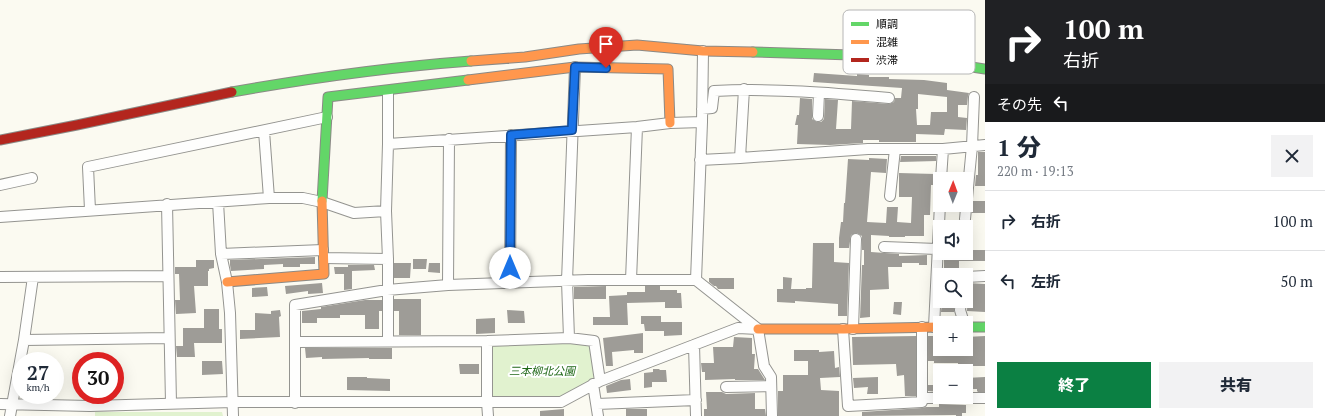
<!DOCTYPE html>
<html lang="ja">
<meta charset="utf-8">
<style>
:root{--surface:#fff;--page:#f2f2f3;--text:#1f2937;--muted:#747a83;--line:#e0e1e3;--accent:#0b8043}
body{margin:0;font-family:"PT Serif","Noto Sans JP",serif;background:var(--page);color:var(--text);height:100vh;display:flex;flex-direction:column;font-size:15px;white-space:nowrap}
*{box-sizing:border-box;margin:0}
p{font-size:13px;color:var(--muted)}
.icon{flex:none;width:22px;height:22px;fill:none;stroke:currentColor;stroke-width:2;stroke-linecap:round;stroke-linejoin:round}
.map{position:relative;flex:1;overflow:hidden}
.drawer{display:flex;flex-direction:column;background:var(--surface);width:340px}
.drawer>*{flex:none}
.top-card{background:#202124;color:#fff;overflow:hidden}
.needle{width:26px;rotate:1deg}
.tools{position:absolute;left:933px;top:172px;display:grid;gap:8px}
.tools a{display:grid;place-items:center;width:40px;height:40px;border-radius:0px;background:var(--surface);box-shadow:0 4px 16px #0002;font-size:20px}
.speed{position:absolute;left:12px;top:352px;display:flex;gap:8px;font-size:20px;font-weight:700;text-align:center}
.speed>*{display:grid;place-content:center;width:52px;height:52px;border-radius:50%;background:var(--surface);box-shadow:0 4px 16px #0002;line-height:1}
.speed small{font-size:10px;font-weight:400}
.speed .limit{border:6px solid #d22;background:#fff;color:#111}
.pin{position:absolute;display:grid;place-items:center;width:34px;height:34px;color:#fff;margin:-41px -17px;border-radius:50% 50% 50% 0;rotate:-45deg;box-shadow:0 0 4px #0007}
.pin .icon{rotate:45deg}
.me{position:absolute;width:44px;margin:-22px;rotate:0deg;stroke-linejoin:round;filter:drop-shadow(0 0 3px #0008)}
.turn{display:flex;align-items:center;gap:14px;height:84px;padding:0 12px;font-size:18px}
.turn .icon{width:52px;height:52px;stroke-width:2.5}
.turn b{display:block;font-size:28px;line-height:34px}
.then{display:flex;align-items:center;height:38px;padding:0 12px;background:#0003;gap:8px;font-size:15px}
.round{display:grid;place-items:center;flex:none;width:42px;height:42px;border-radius:0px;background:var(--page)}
.overview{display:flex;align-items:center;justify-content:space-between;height:68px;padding:0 12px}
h1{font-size:24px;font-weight:800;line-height:30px}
.cta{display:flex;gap:8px;margin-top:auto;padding:8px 12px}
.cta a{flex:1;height:46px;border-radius:0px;background:var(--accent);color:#fff;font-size:16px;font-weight:800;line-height:46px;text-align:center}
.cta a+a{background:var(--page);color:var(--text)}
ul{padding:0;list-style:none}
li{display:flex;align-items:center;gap:12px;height:60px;padding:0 12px;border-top:1px solid var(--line)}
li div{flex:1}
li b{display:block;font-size:15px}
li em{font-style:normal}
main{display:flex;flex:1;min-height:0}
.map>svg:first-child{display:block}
.green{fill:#e1f2cf}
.building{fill:#9e9c97;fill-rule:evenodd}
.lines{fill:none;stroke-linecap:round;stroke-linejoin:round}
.street-casing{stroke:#949490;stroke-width:12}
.fast-casing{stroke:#8b8a86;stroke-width:11}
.slow-casing{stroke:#8b8a86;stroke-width:11}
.jam-casing{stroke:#8b8a86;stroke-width:11}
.street{stroke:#fefefd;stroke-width:10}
.fast{stroke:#63d668;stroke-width:9}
.slow{stroke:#ff974d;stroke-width:9}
.jam{stroke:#b3261e;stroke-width:9}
.route-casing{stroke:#114b97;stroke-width:10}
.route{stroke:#1a73e8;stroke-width:7}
.labels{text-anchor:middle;stroke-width:4;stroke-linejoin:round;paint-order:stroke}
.park-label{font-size:11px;font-style:italic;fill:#216919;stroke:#fff}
.key{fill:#fff;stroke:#b6b6b6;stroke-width:1}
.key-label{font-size:11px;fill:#0d0d0d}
</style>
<main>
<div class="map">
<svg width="985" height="416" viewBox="0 0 985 416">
<rect width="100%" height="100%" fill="#fbfaf1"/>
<path class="green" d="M569,343L590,346L596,377L561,398H492V346Z
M95,412H222L223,416H95Z"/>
<path class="building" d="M814,73L857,76V74L869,75V77H889V79L924,80L947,83V90L969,93L968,96L967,105H958V117L967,118L966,130L945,129L944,135L916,134V142H879V140H863V143L830,145L797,144L798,125H795L797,115H799L800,98L812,99V119L817,122H821L824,119L825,99L838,100L836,129H851L852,101L889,104L894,102L895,98H901L902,88L813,82ZM918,94L947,97V112H931L930,125H917L916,109H918Z
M978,152H985V186H975L976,175H978Z
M901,156H936V161L900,162Z
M869,158L887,159L886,173L871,172L867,222L886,223L887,207H898L897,222L911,223L912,197H899V173L935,174L936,182H933V185H931L930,215H924V236H905V237H889V236L871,235V252L899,254V256L927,255V265H919V263H902V267H888L889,289L870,290V317L860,318L862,265H864V250H862V236L857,233L851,235L849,248H839V238L841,222H843L844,203H845L848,159L869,160Z
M973,201H985V213H972Z
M813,243H834V262L849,263L847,316H838V304L795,301V303L777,302V289H783V277L792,278L791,289H806V288H812Z
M966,250H985V261H959V275H944V257H951V253H966Z
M315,257V264H300V267H283V264L264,265V269L231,271L230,265V260Z
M413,259H427L426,269H413Z
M196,260H214V268L209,269V271H208V286H194L196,313L176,314L175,300H180L179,274H175V267H196Z
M394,263H411L410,278H394Z
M429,263H440V273L428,272Z
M348,265H374L375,270L352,271V289L344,290V274H335L334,267H348Z
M709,278H734V289H718L716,286H714L709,282Z
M322,283L323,293L308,294V291L286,294L285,286Z
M968,283L985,284V312L967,311Z
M606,286V299H574V287Z
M645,286H660V290H677V293H681L682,308H665V302L627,303L628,325H593V317H610L609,296L627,295V292H645Z
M267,287L268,296L252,297V288Z
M394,299H421V335H399V311H394Z
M365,300H382V311H379V329H365V315H340V318H317V323H302V311L321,309V307Z
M942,301H954V312H941Z
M894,302H902L901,315L893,314Z
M204,309H219V329H222V343H194L195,357H177L176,346H183V328H204Z
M280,310L281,316L279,317L280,337L240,339V330H255V313L271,314V311Z
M507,310L524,311L525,323H508Z
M641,316H661V322H682V335L664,336V331H645L644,324H641Z
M495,318V333L476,334V319Z
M643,333V353H634V350L612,352L613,366H606L603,338Z
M916,336V396H905L904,375L897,376L896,364L853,365L852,337Z
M928,336H938L940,349H966V337L985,336V366H958V363H934V361H928Z
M734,337L752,338V354H755L754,369H758L765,380H735V379L705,380V372H702L701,363H714L713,347H733Z
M305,348H392V359H369V358L322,359V357L306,358Z
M794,350H819V352L834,351L835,368L839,367L840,377L820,378L821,390L839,391V416H778V391H783V375H808V361H794Z
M202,361H222L223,374L202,375Z
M459,364H479V374H460Z
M653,369H659L660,370H666L667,382H652V387L644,388V373L653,372Z
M347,377H367V378L390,379V391L347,390Z
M878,377V394H867L868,387L854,388L853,378Z
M985,377V392H978L977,391V389H966V378Z
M630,379L631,390L607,393L606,386L621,380Z
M928,385H939V392L928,391Z
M706,392H722L726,394L755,393V409H765L766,416H704V409H707Z
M939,404L966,405V413H962V416H956V415L862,416V412L922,408L926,407H939Z
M564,409V416H540V411Z
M626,409H647V416H626Z"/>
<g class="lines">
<defs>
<path id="street" d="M703,51L702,122L696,280L758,329L764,366L771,377L772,416
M702,109L712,108L714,91C773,88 831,93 889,98
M818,116L819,93
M264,131L269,198
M388,144L637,127L670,123L702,122
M740,158L744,89
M700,160L740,158L868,149H943L985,145
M941,179L943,149
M0,185L32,178
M890,196L895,149
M218,202L221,254L227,282L230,313L233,416
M167,204L171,403
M90,210L88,167L327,117
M0,217L269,198H303L322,202L354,213L386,211
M965,219L972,146L974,97
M884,247L937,249
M221,254L323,250
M324,258L388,259
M0,277L168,276
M966,277L985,276
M631,280L637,127
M510,283L511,135
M448,285L449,139
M961,301L960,310L964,323
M934,327L940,204
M843,329L848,406L922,402V327
M853,329L856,239
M569,338L567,281L575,67
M24,340L169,338
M388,341V259L386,211L388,144V91
M487,341V402H561L600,381L738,328L758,329
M295,342L487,341L569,338L594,341L600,381
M694,345L696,416
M593,384L598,416
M726,387L771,386
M922,398H985
M295,403V305L387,290L448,285L588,280H696
M0,404L90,406L233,402H487L488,416
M597,404L696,400
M10,416L24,340L33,277"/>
<path id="fast" d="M753,52L852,55L959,65L985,69
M232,92C311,78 391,67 471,61
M322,201L328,97L468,80
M966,327H985"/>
<path id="slow" d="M471,61L525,57L579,49L637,45L703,51L753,52
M468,80L575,67L668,69L670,123
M227,282L324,274L322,201
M758,329H843L940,327"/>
<path id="jam" d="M0,140L77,125L232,92"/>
</defs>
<use href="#street" class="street-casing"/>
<use href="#fast" class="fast-casing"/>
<use href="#slow" class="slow-casing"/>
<use href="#jam" class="jam-casing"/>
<use href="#street" class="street"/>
<use href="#fast" class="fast"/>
<use href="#slow" class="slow"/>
<use href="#jam" class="jam"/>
</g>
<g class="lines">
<defs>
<path id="route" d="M510,268L511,135L572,130L575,67L606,68"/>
</defs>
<use href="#route" class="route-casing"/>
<use href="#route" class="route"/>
</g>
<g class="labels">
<g class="park-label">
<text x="542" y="375">三本柳北公園</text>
</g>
</g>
<rect x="843" y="10" width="132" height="64" rx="6" class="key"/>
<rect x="851" y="22" width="18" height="4" fill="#63d668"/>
<rect x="851" y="40" width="18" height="4" fill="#ff974d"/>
<rect x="851" y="58" width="18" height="4" fill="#b3261e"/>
<g class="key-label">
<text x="876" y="28">順調</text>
<text x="876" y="46">混雑</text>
<text x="876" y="64">渋滞</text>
</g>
</svg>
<div class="tools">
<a><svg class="needle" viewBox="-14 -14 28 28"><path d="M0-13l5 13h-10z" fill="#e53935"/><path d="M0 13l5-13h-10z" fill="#747a83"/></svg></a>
<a><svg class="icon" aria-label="sound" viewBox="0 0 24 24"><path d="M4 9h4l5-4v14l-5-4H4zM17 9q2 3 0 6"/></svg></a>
<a><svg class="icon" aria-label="search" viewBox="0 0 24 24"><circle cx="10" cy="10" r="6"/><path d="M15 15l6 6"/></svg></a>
<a>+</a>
<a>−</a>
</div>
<div class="speed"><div>27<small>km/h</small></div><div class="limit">30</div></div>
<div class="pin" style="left:606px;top:68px;background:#d93025"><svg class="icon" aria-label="arrive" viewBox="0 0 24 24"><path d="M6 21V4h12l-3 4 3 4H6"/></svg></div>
<svg class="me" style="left:510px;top:268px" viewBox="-20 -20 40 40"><circle r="19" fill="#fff"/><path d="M0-13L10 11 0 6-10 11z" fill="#1a73e8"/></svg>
</div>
<section class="drawer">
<div class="top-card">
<div class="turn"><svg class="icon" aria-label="right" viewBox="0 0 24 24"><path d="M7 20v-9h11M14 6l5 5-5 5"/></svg><div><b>100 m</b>右折</div></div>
<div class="then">その先<svg class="icon" aria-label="left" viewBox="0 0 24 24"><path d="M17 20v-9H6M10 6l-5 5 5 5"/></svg></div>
</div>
<div class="overview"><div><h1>1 分</h1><p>220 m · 19:13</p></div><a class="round"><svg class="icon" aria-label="close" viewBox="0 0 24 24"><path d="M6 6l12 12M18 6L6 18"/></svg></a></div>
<ul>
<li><svg class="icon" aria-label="right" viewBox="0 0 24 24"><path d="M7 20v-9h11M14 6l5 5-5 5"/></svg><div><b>右折</b></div><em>100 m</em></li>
<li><svg class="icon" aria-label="left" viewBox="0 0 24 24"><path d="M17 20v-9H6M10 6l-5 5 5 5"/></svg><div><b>左折</b></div><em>50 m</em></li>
</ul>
<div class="cta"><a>終了</a><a>共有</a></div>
</section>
</main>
